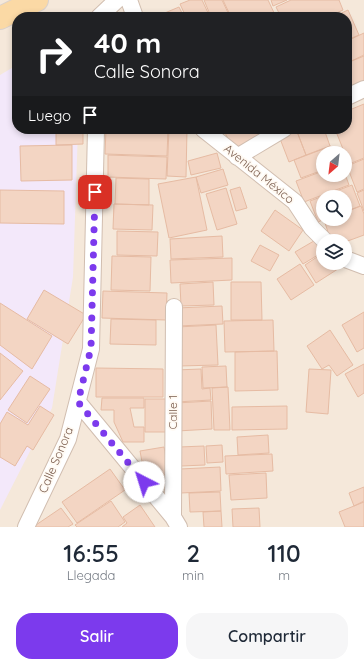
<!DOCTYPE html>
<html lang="es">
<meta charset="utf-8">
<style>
:root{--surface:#fff;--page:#f6f6f7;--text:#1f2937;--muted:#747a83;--accent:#7c3aed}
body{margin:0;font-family:Quicksand,sans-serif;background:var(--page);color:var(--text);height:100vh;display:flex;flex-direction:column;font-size:15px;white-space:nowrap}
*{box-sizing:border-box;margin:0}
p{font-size:13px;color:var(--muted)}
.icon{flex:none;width:22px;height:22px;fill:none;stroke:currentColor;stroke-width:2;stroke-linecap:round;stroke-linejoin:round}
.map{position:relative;height:527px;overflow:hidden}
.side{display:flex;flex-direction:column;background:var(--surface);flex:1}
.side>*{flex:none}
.banner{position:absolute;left:12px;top:12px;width:340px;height:122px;border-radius:16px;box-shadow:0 2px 6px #0003;background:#202124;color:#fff;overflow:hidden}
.needle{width:26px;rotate:208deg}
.controls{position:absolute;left:316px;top:146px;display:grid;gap:8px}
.controls a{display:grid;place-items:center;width:36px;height:36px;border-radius:50%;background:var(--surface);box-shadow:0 2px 6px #0003;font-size:20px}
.pin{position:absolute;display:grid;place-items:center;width:34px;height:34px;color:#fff;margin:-17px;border-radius:8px;box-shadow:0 2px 6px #0006}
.me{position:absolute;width:44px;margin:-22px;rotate:320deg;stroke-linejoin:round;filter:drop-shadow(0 0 3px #0008)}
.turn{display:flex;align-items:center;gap:14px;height:84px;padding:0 16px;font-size:18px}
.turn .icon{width:52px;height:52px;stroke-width:2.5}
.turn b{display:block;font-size:28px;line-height:34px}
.then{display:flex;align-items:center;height:38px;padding:0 16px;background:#0003;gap:8px;font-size:15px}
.eta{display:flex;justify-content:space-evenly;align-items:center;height:68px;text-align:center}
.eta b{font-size:24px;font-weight:600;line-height:28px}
.action{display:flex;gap:8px;margin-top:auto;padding:8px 16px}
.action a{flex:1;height:46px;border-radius:16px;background:var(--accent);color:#fff;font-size:16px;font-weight:600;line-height:46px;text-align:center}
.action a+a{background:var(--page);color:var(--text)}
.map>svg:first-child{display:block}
.residential{fill:#f5e8da;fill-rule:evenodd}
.education{fill:#f3e8fa}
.building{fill:#f3d5c3;stroke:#e6bba3}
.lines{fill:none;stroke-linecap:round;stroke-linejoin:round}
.street-casing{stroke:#d1beb0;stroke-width:18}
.primary-casing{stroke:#dad1cd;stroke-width:24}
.street{stroke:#fff;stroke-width:16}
.primary{stroke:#fbd9a5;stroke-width:22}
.route{stroke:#7c3aed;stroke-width:7;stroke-dasharray:0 12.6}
.labels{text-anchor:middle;stroke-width:3.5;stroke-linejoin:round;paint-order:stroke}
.street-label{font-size:12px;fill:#7a5c4d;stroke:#fffaf3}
</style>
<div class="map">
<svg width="364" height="527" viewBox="0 0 364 527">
<rect width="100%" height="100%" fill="#fdf6ec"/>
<path class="residential" d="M0,0H364V527H0ZM17,17H347V129H17ZM323,153H345V175H323ZM323,197H345V219H323ZM323,241H345V263H323Z"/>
<path class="education" d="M17,65V129H78L73,277L52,408L0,510V75Z"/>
<path class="building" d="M190,0H202L210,17H186L180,4Z
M204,0H222L230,17H211Z
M223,0H268L276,17H231Z
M271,0H287L273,6Z
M291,0H339L343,10L328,17H281L276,7Z
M179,7L184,17H161L160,15Z
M348,10L359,35L347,40V17H333Z
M364,33V55L347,63V41Z
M364,56V81L347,89V63Z
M364,104V158L349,164L335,129H347V111Z
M42,129H81V131L42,132Z
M106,129H168L167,156L105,154Z
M169,129H187L186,177L167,176Z
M223,129H256L260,135L234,150Z
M296,129H324L330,146L306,155Z
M296,129L306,155L289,162L279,136Z
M56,133H83V144L56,145Z
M72,145V180L21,181L20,146Z
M331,146L333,153H323V170L301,178L294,160Z
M217,153L221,168L191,175L188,161Z
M108,155L167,157L166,179L108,177Z
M364,159V189L357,192L347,166Z
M223,169L228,185L201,193L196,177Z
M323,171V175L345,174L349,185L304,202L296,181Z
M196,177L207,230L169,238L158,184Z
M116,178L149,179V205L115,204Z
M352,185L360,206L345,212V197H323V219H325L318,222L310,201Z
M240,187L247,208L236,211L230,190Z
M226,188L237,224L217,230L206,194Z
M0,190L64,191V224L0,223Z
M364,190V211L357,193Z
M114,204L153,205L152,230L113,229Z
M361,206L364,214V235L345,242L331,241L324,220L327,219H345V212Z
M275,210L303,230L289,251L261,231Z
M117,231L158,232L157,256L117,255Z
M222,236L223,257L171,259L170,239Z
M319,238L323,245V252L303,264L295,252Z
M260,245L279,255L270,271L251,261Z
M323,253V263H338L341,267L316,283L305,265Z
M112,256L151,257L150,291L111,290Z
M232,258V280L171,283L170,260Z
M300,264L314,285L291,300L277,279Z
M213,282L214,305L181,306L180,284Z
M231,282H261L262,320H231Z
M44,290L86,315L68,344L27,319Z
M103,291L167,293L166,320L102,318Z
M0,303L52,336L32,369L0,345Z
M222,306L223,324L178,326L177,308Z
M364,312V348L357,352L342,325Z
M111,319L156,320V345L110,344Z
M273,320L274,351L225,352L224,321Z
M216,325L218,365L179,366L177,327Z
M330,330L353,365L337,376L329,365L322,369L307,346Z
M277,351L278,390L235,391V352Z
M0,353L23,371L0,400Z
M364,364V393L358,397L345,374Z
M226,366L227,387L203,388L202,367Z
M96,368L163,369V397H96Z
M201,369L202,389L210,388L211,400L176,402L175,370Z
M309,369L331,370L328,414L306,412Z
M30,376L50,389L27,423L8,410Z
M228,387L230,430H214L212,388Z
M102,398H144V408H130L134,427H144V442H123L114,422V410H101Z
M145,399H166V432H145Z
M211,401L212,429L177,431L176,403Z
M40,406L54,415L33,450L27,446L15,466L0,457V424L7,412L28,425Z
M287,406V429L232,430V407Z
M268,435L269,453L238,455L237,437Z
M222,445L223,462L207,463L206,446Z
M204,446L205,465L181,466L179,447Z
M164,447L169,474L145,478L140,451Z
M272,454L273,471L226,474L225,456Z
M220,467L221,491L181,493L180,469Z
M110,469L125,490L77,523L62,502Z
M266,473L267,498L231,500L229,475Z
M364,487V501L354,506L349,493Z
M220,492L221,511L190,512L189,493Z
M111,501L125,522L118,527H77L75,525Z
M364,502V527H345L339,512Z
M140,505L155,527H122L127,523L123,517Z
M61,508L73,524L68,527H33Z
M259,508L260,527H233L232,509Z
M221,511L222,527H204L203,512Z"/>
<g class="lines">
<defs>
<path id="street" d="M129,0L135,17
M99,17L117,0
M347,97L364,89
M203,129L295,202L312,228L325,241
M237,157L284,129
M345,258L348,260L364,266
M78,402L173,517L179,527
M173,517L174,307
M26,527L68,439L91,349L96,129"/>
<path id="primary" d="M0,18L37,0"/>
</defs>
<use href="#street" class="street-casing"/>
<use href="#primary" class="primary-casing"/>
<use href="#street" class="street"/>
<use href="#primary" class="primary"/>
</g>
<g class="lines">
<path class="route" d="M95,192L91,348L78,402L144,482"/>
</g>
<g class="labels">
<g class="street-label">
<text transform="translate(259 174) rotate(39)" y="4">Avenida México</text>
<text transform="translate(173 412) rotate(-90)" y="4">Calle 1</text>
<text transform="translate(56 460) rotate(-67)" y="4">Calle Sonora</text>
</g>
</g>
</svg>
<div class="controls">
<a><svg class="needle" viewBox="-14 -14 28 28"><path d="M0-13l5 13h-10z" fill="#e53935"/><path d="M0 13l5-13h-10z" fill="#747a83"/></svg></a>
<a><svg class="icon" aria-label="search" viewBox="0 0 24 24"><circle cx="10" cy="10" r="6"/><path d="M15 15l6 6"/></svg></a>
<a><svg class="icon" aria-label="layers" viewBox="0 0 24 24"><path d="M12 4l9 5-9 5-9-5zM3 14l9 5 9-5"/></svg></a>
</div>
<div class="pin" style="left:95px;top:192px;background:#d93025"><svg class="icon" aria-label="arrive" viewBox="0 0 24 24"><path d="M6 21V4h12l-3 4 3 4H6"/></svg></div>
<svg class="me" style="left:144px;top:482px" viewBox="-20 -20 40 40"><circle r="19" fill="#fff"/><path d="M0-13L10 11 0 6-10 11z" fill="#7c3aed"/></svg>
<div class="banner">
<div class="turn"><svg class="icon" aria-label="right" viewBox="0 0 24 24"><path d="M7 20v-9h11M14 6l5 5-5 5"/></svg><div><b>40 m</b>Calle Sonora</div></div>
<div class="then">Luego<svg class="icon" aria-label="arrive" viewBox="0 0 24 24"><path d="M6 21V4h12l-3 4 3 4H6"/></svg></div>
</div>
</div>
<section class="side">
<div class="eta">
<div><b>16:55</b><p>Llegada</p></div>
<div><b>2</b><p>min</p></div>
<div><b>110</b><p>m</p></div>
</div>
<div class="action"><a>Salir</a><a>Compartir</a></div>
</section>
